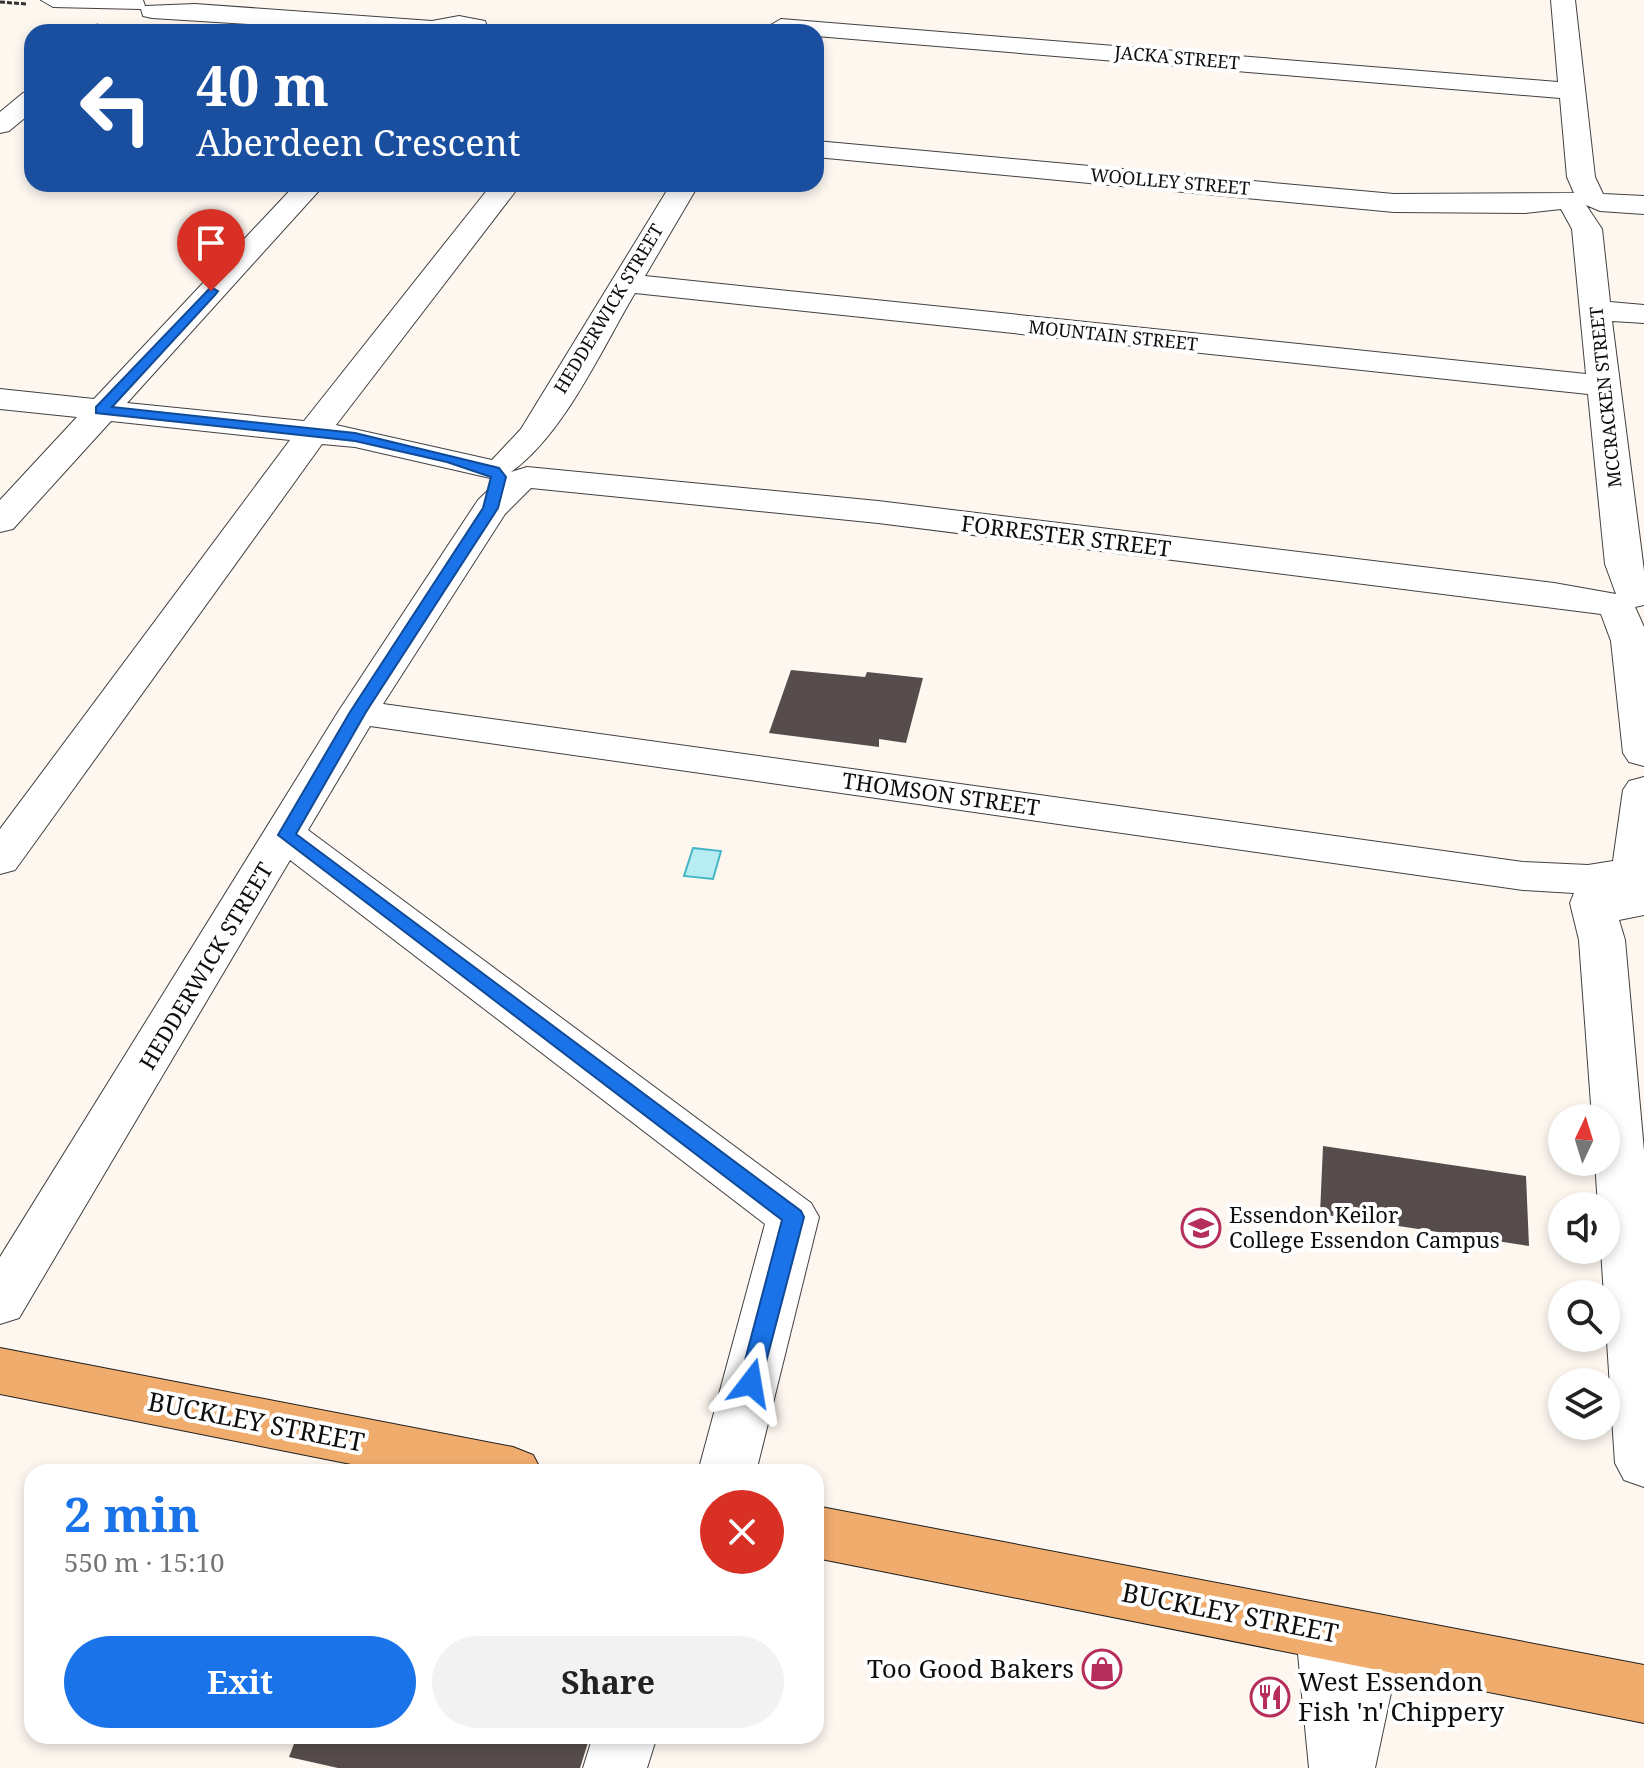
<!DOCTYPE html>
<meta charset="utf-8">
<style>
:root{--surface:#fff;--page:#f2f2f2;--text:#222;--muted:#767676;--accent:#1a73e8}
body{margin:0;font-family:"Noto Serif",serif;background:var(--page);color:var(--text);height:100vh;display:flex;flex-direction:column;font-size:30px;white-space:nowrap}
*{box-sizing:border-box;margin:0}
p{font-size:26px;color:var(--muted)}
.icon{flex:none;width:44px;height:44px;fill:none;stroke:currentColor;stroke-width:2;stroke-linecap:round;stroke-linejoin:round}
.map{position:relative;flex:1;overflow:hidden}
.side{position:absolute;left:24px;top:1464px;width:800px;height:280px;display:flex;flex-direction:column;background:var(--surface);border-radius:24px;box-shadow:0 4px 12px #0003}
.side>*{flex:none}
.guide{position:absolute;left:24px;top:24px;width:800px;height:168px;border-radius:24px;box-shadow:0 4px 12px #0003;background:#1a4fa0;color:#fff;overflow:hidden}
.needle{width:52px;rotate:4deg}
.controls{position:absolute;left:1548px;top:1104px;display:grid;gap:16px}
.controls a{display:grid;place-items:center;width:72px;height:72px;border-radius:50%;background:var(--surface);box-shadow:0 4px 12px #0003;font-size:40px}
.pin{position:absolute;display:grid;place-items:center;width:68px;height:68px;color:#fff;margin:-82px -34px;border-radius:50% 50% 50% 0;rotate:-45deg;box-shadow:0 0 8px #0007}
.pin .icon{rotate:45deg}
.me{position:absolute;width:88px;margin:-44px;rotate:14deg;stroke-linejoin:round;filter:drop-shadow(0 0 6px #0008)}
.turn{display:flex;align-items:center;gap:28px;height:168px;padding:0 40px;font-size:36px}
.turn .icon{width:104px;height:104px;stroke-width:2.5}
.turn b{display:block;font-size:56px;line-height:68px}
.round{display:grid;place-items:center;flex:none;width:84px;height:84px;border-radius:42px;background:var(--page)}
.summary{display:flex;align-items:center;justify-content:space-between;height:136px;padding:0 40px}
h1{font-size:48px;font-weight:700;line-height:60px;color:var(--accent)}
.cta{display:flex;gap:16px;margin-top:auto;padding:16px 40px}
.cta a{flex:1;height:92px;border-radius:48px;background:var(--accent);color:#fff;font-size:32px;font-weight:700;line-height:92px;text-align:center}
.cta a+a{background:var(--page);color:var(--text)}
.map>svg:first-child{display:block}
.water{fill:#b7edf2;stroke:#43b6c5;stroke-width:2}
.building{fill:#564c4b}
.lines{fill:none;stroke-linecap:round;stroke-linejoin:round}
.minor-casing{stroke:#414141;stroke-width:2}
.major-casing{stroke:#1f1f1f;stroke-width:2}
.path{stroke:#303030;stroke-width:3;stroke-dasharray:5 2;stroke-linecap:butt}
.minor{fill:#fff;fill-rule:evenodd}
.major{fill:#f0ac6d;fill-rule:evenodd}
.route{fill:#1a73e8;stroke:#114b97;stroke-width:2}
.labels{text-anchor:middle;stroke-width:8;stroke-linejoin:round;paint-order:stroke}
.far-street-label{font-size:18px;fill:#0e0e0e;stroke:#fff}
.street-label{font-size:22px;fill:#0e0e0e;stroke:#fff}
.poi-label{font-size:22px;fill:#0e0e0e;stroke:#fff;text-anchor:start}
.near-street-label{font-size:26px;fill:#0e0e0e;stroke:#fff}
.near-poi-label{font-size:26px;fill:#0e0e0e;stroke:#fff;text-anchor:end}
</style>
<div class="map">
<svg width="1644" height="1768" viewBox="0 0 1644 1768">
<rect width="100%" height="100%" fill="#fef7f0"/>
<path class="water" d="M693,848L721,851L713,879L684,876Z"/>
<path class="building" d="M791,670L865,677L867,672L923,678L906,743L879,739V747L769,733Z
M1323,1146L1526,1176L1529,1246L1320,1214Z
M297,1736H590L580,1768H338L289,1757Z"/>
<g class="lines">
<defs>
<path id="minor" d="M41,0H143L145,6L195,4L432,21L459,16L485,21L489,32H377L152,18L143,16L141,9L53,7Z
M1551,0H1575L1595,177L1603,194L1644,196V214L1600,211L1586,205L1602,229L1610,302L1644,305V323L1612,321L1644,571V605L1635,607L1644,627V766L1629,762L1623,753L1611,641L1601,614L878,523L531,488L505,514L383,704L1523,862L1588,865L1613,861L1623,790L1629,781L1644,777V915L1619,920L1625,940L1644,1151V1487L1624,1480L1615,1463L1601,1250H1606V1206H1598L1595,1162H1606V1118H1592L1579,940L1570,903L1574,893L1523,890L370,726L308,830L811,1203L819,1217L756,1472H698L765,1224L290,860L19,1318L0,1324V1257L338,712L478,500L499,480L355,447L322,444L15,870L0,874V829L290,440L111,421L13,529L0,532V500L77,417L0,409V389L94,399L296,184H325L127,403L304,421L492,184H521L336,425L492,460L521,429L671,184H699L645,276L1586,374L1572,229L1561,209L1525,213L1394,212L816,157V141L1394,194L1574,193L1567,177L1560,98L816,36V32H776L769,26L781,19L1558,82ZM635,293L1588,394L1605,564L1616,594L1554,583L878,501L527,467L511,472C564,434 600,352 635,293Z
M32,91V112L9,131L0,133V112L23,93Z
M1327,1605L1349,1613L1352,1620L1371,1613L1393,1621L1402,1641L1375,1768H1309L1296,1633L1305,1613Z
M593,1736H657L647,1768H583Z"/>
<path id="major" d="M0,1348L513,1447L533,1455L542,1472H391L0,1394Z
M816,1506L1644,1665V1723L816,1558Z"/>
</defs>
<use href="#minor" class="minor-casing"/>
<use href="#major" class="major-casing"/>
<path class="path" d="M0,2L27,4
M89,32L99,24"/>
<use href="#minor" class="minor"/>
<use href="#major" class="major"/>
</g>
<path class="route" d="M211,287L218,291L216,294L112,407L355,433L499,468L506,477L498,508L366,712L296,834L801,1211L804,1217L759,1389H743L739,1383L782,1220L278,835L350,712L483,508L491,477L447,462L355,441L96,413V407Z"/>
<defs>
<symbol id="school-ring" viewBox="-11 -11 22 22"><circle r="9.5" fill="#fff" stroke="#b62e5b" stroke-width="1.5"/><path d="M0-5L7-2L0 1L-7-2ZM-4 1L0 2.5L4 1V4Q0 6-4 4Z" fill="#b62e5b"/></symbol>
<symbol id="shop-ring" viewBox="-11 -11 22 22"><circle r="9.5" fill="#fff" stroke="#b62e5b" stroke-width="1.5"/><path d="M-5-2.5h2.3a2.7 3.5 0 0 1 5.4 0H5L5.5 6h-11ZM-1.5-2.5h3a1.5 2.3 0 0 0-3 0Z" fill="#b62e5b"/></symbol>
<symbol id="restaurant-ring" viewBox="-11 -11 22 22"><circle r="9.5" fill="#fff" stroke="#b62e5b" stroke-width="1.5"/><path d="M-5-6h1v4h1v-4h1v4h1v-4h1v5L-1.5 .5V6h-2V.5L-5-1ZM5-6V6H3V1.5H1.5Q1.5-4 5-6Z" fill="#b62e5b"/></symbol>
</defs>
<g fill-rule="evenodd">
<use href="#school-ring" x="1179" y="1206" width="44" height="44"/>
<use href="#shop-ring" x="1080" y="1647" width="44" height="44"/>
<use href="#restaurant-ring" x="1248" y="1675" width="44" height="44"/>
</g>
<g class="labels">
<g class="far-street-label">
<text transform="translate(1177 58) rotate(5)" y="6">JACKA STREET</text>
<text transform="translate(1170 182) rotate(5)" y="6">WOOLLEY STREET</text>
<text transform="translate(609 309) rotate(-59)" y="6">HEDDERWICK STREET</text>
<text transform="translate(1113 336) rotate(6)" y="6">MOUNTAIN STREET</text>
<text transform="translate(1606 397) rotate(-96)" y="6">MCCRACKEN STREET</text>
</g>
<g class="street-label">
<text transform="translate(1066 536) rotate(7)" y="8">FORRESTER STREET</text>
<text transform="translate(941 794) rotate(8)" y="8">THOMSON STREET</text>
<text transform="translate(206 966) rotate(-59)" y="8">HEDDERWICK STREET</text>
</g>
<g class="poi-label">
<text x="1229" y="1223">Essendon Keilor<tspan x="1229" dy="25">College Essendon Campus</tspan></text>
</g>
<g class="near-street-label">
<text transform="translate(256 1422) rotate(11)" y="9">BUCKLEY STREET</text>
<text transform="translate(1230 1613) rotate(11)" y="9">BUCKLEY STREET</text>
</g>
<g class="near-poi-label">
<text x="1074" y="1678">Too Good Bakers</text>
<text x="1298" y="1691" text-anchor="start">West Essendon<tspan x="1298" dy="30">Fish 'n' Chippery</tspan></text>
</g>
</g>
</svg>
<div class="controls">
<a><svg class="needle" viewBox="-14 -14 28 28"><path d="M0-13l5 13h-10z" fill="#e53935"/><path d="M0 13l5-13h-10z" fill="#767676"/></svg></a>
<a><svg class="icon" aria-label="sound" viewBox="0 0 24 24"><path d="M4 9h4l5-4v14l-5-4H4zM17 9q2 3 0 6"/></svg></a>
<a><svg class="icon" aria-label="search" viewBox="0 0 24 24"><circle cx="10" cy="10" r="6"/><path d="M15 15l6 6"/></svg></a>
<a><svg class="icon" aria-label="layers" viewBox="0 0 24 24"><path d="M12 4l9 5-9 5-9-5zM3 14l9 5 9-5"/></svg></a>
</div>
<div class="pin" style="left:211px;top:291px;background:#d93025"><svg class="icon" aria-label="arrive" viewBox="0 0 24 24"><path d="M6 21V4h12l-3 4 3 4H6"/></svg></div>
<svg class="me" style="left:751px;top:1383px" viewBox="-20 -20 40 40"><path d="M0-17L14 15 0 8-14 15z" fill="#1a73e8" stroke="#fff" stroke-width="4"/></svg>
<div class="guide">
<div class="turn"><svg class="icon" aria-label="left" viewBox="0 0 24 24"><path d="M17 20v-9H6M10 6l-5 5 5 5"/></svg><div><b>40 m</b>Aberdeen Crescent</div></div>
</div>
<section class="side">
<div class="summary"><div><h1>2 min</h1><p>550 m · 15:10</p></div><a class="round" style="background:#d93025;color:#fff"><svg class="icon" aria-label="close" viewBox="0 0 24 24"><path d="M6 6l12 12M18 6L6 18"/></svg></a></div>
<div class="cta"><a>Exit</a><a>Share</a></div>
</section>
</div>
